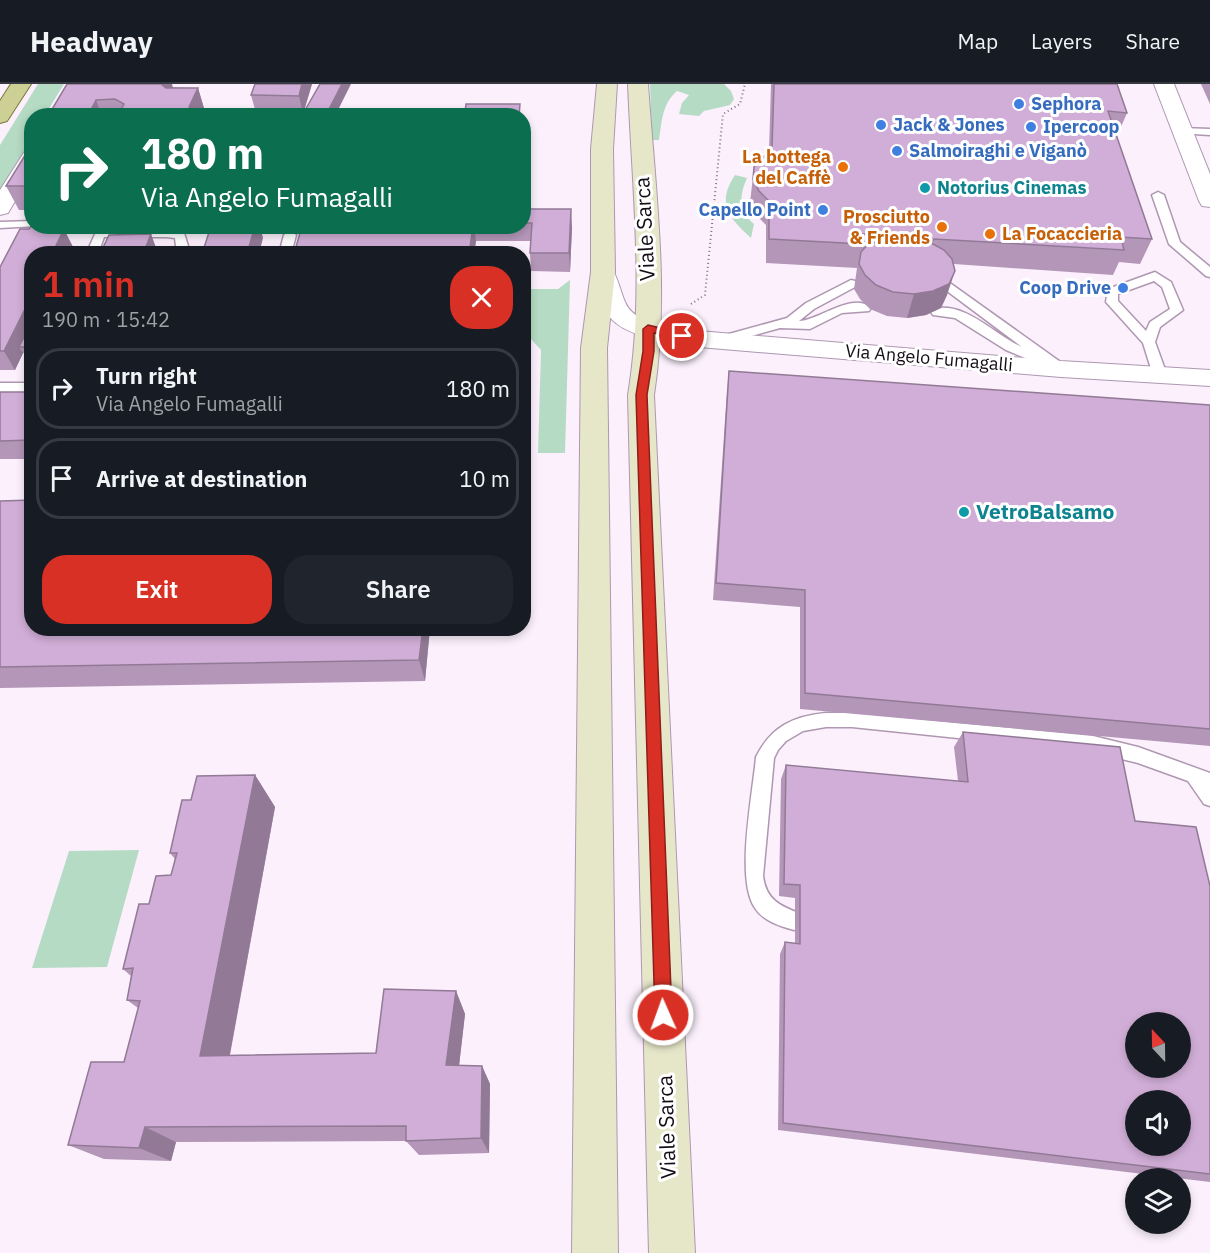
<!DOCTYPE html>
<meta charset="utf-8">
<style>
:root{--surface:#171b24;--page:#20242c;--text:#f1f3f6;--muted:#9ea1a6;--line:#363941;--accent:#d93025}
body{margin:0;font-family:"IBM Plex Sans",sans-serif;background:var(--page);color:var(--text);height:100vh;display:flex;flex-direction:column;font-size:22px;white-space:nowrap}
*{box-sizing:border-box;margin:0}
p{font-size:20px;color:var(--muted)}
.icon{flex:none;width:33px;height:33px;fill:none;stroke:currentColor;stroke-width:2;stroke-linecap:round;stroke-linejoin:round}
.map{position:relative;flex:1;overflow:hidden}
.panel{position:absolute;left:24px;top:162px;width:507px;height:390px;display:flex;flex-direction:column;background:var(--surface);border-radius:24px;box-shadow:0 3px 9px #0003}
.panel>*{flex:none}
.guide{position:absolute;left:24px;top:24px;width:507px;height:126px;border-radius:24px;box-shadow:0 3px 9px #0003;background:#0b6e4f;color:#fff;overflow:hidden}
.needle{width:39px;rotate:338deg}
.tools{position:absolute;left:1125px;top:928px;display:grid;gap:12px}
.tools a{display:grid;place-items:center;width:66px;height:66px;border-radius:50%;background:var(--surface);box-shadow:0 3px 9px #0003;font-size:30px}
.pin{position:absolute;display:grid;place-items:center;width:51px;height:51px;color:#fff;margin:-26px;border:3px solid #fff;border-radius:50%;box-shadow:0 2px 6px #0007}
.me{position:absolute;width:66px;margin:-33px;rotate:358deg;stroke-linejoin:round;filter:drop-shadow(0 0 4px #0008)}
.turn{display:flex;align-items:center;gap:21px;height:126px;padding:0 18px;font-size:27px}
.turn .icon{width:78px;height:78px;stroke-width:2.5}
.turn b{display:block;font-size:42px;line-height:51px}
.round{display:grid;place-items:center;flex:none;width:63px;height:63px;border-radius:24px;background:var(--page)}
.overview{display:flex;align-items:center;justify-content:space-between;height:102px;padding:0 18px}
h1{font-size:36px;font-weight:600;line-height:45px;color:var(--accent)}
.cta{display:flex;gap:12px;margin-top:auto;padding:12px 18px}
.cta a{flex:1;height:69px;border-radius:24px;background:var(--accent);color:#fff;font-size:24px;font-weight:600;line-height:69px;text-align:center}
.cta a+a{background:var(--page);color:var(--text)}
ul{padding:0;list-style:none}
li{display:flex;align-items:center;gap:18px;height:81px;margin:0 12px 9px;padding:0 6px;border:3px solid var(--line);border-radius:24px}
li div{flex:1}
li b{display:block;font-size:22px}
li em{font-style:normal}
header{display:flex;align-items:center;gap:36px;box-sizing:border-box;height:84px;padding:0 30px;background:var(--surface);border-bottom:2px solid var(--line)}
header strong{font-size:28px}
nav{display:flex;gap:33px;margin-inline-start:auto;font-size:21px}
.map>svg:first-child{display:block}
.green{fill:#b5dbc4}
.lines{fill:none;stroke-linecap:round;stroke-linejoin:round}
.lane-casing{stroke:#af97b2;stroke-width:3}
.street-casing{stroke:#af97b2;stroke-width:2}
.secondary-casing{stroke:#af97b2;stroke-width:2}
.primary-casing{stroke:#777739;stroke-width:2}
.path{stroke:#7d747e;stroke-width:2;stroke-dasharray:1 3;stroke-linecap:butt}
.lane{fill:#fff;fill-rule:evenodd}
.street{fill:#fff;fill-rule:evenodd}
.secondary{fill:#e6e7c9;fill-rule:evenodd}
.primary{fill:#cdd094;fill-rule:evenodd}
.wall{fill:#b496b9}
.shaded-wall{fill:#927a96}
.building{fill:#d1aed7;stroke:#927a96;stroke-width:1.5;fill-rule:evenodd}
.route{fill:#d93025;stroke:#8d1f18;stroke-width:1.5}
.shop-dot{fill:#3f7fe0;stroke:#fff;stroke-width:2}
.food-dot{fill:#e8710a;stroke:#fff;stroke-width:2}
.culture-dot{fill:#0f9aa8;stroke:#fff;stroke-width:2}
.labels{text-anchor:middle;stroke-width:6;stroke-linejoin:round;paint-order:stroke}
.far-shop-label{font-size:18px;font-weight:bold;fill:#366cbe;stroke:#fff;text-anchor:start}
.far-food-label{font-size:18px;font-weight:bold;fill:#c56008;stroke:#fff;text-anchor:end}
.far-culture-label{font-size:18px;font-weight:bold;fill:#0d838f;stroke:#fff;text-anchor:start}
.far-street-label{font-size:18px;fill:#150d16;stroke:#fff}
.street-label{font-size:21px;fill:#150d16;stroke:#fff}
.culture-label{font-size:21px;font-weight:bold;fill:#0d838f;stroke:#fff;text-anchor:start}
</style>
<header>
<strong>Headway</strong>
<nav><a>Map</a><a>Layers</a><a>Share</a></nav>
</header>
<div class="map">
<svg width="1210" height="1169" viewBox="0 0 1210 1169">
<rect width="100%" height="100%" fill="#fbf0fc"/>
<path class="green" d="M38,0H64L45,31L32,32L31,55L0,109V61Z
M650,0H724L731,7L734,15L730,21L704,27L699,32L679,30L682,19L689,11L677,7C662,20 662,37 659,56H652Z
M735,91L747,94C739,112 738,127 754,140L751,154C729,134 716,120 735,91Z
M570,196L565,369H538L541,266L530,254L526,229L524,227V205H558Z
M139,766L107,883L32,884L69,767Z"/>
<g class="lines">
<defs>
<path id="lane" d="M1181,44L1210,45V51L1177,49V45Z
M1158,108L1164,111L1180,158L1210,183V193L1206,192L1169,160L1152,111Z
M32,137V142H36L0,144V138Z
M166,145L184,149L188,162L185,170H173L176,162L175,154L166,153H104L98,170H86L96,148Z
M290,147L296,151L291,170H279L284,151Z
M1155,188L1171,198L1183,226L1160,243L1155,258L1167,291L1160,295L1153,291L1143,259L1106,218L1108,205ZM1154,197L1162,203L1170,225L1150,238L1146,247L1118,217V210Z
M851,196L855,197V203L814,225L799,237C818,237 853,207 871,224L869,227L842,229L810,245L780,244L723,260L717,256L718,253L787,234L806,219Z
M947,197L1066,282L1068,285L1066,288H1056L1040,276H1030L1006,266L955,234L933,231L931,228L933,225C966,217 994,251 1022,263L943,204V198Z
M0,299H32V309H0Z
M826,629H852L1093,652L1138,663L1210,689V722L1204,720L1188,697L1138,679L1093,668L852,643H826L803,647L786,657L778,666L774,674L763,792C766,816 780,822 801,830L804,837L801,844L794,846C780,842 763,837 755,824C735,795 753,709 756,673C771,643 793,632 826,629Z"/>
<path id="street" d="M1154,0H1174L1210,90V123L1202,122L1199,117Z
M32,65V89L8,129L0,131V106L25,67Z
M603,181L611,183C618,194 620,206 625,218C634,240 667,241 687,246L1061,277L1210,286V302L1061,293L687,262C661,255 621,253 606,228C599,216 596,201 591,188L595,183Z"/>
<path id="secondary" d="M597,0H617L613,65L615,188L607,264L618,1169H572L581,264L591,188V65Z
M628,0H648C655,103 670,209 654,311L695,1169H649L628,311C645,209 632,103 628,0Z"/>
<path id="primary" d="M11,0H31L7,37L0,39V17Z"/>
</defs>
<use href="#lane" class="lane-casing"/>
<use href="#street" class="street-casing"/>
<use href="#secondary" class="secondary-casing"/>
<use href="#primary" class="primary-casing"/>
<path class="path" d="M691,220L705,211L723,30L740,20L745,0"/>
<use href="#lane" class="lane"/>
<use href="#street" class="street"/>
<use href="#secondary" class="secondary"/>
<use href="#primary" class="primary"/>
</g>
<path class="wall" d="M67,0L198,4L205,27H239L240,32H48Z
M312,0L303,30L256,29L251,11Z
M320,0L335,32H305L304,28Z
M771,0H1117L1127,29L1117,52H1116L1152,155L1140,180L1119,178L1113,191L954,180L947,211L941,224L926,231L907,234L887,232L870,225L860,215L854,205L857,184L766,179V141L756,131L750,119L754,83L769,67Z
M1201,0H1210V20Z
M32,60V126H19L6,102Z
M524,125L572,143L570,188L531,187L530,169L531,157H476L474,170H294L302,142H524Z
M32,142H61L73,163L32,170V251L30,255H32V269H23L15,286H0V183Z
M729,287L1210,321V662L800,625V523L713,516L727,306Z
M0,308H32V375H0Z
M0,417L430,544L425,597L0,604Z
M963,648L1135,737L1210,802V1098L778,1046L780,870L785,858L795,859V814L779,812L781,695L786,681L958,697L954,663Z
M255,691L275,723L230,971L376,969L456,907L465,930L459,981L482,982L490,1000L489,1069L419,1071L406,1057L176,1058L171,1077L104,1075L68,1061L124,978L138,924L127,916L131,892L123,885L149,820L171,791L175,775L170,769L191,716Z"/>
<path class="shaded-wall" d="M159,0H172L173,4L167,22Z
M302,0H312L303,30L299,12Z
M342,0H351L335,32H327V29Z
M198,4L205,28L204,32L189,23Z
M96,16L102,32H88Z
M571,125L572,143L570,188L569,169Z
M54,142H61L63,147L64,145L73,163L70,170H52L53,145Z
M255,142H260L263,154L259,170H247Z
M473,142H474L476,157L474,170H469Z
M151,150L158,169L143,170Z
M955,187L947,211L941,224L926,231L907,234L914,210Z
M32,211V251L26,263H19L23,269L15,286L4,267Z
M423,544H430L425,597L419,576Z
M255,691L275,723L226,991L200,972Z
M456,907L465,930L457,1000L446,981Z
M482,982L490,1000L489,1069L481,1054Z
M145,1043L176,1058L171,1077L139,1064Z"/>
<path class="building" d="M67,0H161L166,4H198L189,23L196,27H239L237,32H112L114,29H119L124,20L115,15L96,16L88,32H48Z
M255,0H302L299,12L251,11Z
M320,0H342L327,29L304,28Z
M774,0H1117L1127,29L1108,27L1152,155L1121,153L1124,166L934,155L931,159L944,166L952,175L955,187L949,200L933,207L914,210L893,208L876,201L865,191L859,180L861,168L869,159L900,151L863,150V160L769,155V117L759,107L753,95L754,83L772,64Z
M466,20H520L519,32H441V30L465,29Z
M32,60V102H6Z
M524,125H571L569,169H530L532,139H524Z
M32,141V142H54L53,145H64L52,170H32V211L4,267H0V183L20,145H29Z
M211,142H255L247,170H202Z
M302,142H473L469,170H294Z
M151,150L143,170H100L109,151Z
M23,255H32V263H19Z
M729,287L1210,321V645L805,609V506L716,499Z
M0,308H32V356L0,357Z
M32,416V544H423L419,576L0,583V417Z
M963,648L1120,663L1135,737L1196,743L1210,802V1090L783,1039L785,858L800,860V801L784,800L786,681L968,698ZM1136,939H1180V984H1136ZM1136,1017H1180V1062H1136Z
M255,691L200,972L376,969L384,905L456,907L446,981L482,982L481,1054L406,1057V1042L145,1043L139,1064L68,1061L91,978H124L140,917L127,916L133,884L123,885L139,820H149L156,792L171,791L177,769H170L182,716H191L197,692Z"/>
<path class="route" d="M648,241L686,250L687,252L682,256L654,249V267L647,311L672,931L669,937L663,939L658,937L655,931L636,311L643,267V245Z"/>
<g class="shop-dot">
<circle cx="1019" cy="20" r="6"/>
<circle cx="881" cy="41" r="6"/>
<circle cx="1031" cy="43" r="6"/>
<circle cx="897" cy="67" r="6"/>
<circle cx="823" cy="126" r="6"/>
<circle cx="1123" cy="204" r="6"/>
</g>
<g class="food-dot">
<circle cx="843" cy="83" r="6"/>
<circle cx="942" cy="143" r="6"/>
<circle cx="990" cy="150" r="6"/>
</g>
<g class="culture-dot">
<circle cx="925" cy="104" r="6"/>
<circle cx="964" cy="428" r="6"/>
</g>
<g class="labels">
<g class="far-shop-label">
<text x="1031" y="26">Sephora</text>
<text x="893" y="47">Jack &amp; Jones</text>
<text x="1043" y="49">Ipercoop</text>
<text x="909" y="73">Salmoiraghi e Viganò</text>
<text x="811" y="132" text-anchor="end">Capello Point</text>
<text x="1111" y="210" text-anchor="end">Coop Drive</text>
</g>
<g class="far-food-label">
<text x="831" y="79">La bottega<tspan x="831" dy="21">del Caffè</tspan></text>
<text x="930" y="139">Prosciutto<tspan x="930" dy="21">&amp; Friends</tspan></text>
<text x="1002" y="156" text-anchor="start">La Focaccieria</text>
</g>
<g class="far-culture-label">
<text x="937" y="110">Notorius Cinemas</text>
</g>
<g class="far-street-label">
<text transform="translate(929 274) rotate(5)" y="6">Via Angelo Fumagalli</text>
</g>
<g class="street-label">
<text transform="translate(645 145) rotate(-93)" y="7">Viale Sarca</text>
<text transform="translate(667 1043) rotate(-92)" y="7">Viale Sarca</text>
</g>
<g class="culture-label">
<text x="976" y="435">VetroBalsamo</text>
</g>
</g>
</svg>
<div class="tools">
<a><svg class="needle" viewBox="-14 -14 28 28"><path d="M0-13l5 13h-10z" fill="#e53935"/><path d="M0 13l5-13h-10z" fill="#9ea1a6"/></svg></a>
<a><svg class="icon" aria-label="sound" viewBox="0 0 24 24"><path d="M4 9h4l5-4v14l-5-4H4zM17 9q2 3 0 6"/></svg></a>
<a><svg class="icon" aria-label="layers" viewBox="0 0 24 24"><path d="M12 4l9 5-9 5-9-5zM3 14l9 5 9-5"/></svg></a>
</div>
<div class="pin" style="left:682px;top:252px;background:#d93025"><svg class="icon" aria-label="arrive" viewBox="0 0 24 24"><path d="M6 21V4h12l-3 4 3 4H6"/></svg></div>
<svg class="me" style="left:663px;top:931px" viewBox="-20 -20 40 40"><circle r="17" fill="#d93025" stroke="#fff" stroke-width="3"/><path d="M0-11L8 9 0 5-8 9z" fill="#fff"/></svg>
<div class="guide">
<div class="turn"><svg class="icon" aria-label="right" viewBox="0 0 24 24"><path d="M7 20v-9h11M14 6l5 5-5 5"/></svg><div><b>180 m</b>Via Angelo Fumagalli</div></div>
</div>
<section class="panel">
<div class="overview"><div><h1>1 min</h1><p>190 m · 15:42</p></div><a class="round" style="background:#d93025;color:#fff"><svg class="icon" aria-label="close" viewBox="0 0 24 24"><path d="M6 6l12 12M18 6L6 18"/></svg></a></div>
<ul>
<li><svg class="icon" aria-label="right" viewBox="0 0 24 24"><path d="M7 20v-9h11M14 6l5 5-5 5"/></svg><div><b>Turn right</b><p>Via Angelo Fumagalli</p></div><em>180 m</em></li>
<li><svg class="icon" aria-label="arrive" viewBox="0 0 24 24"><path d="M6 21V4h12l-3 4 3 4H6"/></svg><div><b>Arrive at destination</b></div><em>10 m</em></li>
</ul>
<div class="cta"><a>Exit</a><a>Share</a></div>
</section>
</div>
